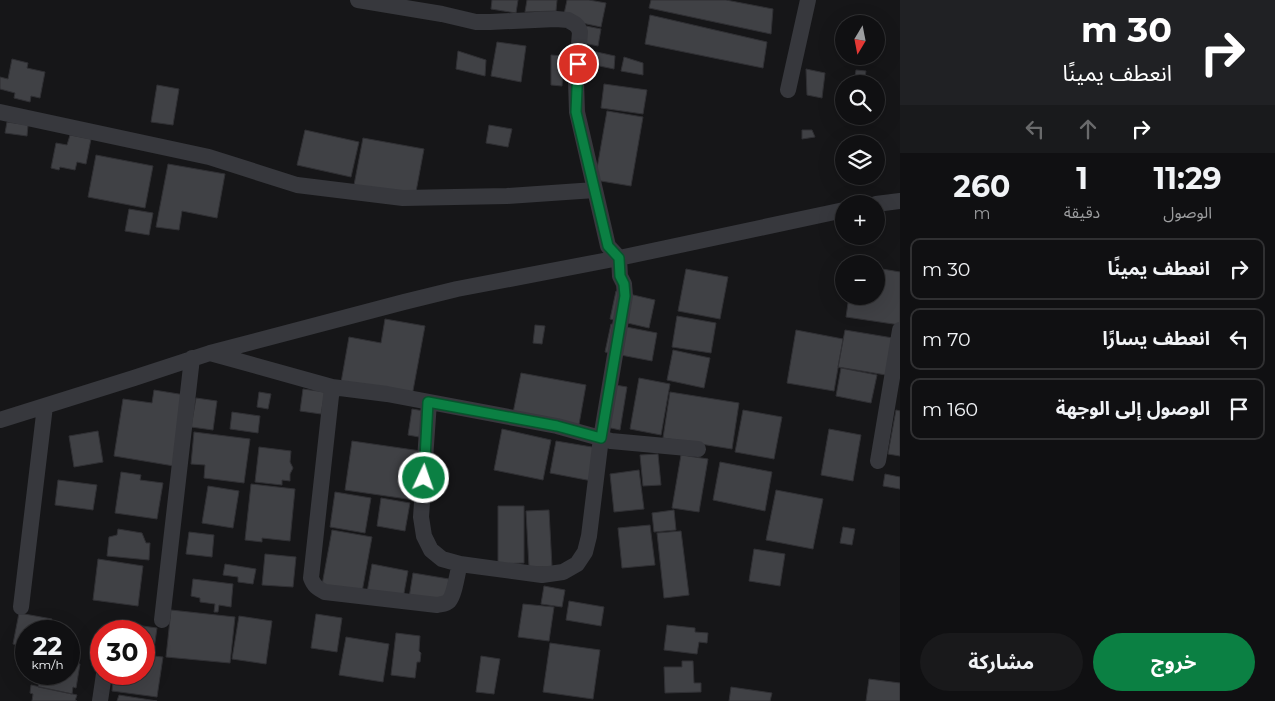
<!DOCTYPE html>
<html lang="ar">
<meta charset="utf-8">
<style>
:root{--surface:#101012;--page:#19191b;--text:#f1f3f6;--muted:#9c9d9f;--line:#303032;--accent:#0b8043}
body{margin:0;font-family:Montserrat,"Noto Sans Arabic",sans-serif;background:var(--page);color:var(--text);direction:rtl;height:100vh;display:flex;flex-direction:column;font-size:19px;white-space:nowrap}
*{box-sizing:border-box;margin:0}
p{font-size:16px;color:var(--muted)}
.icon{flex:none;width:28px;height:28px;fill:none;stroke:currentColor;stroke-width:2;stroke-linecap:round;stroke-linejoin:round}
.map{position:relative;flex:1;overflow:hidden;direction:ltr}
.details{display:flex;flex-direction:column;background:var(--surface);width:375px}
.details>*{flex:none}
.top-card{background:#202124;color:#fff;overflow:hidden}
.needle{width:32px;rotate:190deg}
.buttons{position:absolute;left:835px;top:15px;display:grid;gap:10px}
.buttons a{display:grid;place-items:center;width:50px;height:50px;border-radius:50%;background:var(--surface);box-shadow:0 5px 20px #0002,0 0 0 1px var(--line);font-size:25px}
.speed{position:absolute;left:15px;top:620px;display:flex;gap:10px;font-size:25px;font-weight:700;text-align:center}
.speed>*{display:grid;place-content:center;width:65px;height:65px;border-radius:50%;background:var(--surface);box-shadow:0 5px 20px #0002,0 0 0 1px var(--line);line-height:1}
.speed small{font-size:12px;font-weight:400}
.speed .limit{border:8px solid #d22;background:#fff;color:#111}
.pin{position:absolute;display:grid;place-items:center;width:42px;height:42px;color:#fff;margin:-21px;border:2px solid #fff;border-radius:50%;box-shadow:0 1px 5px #0007}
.me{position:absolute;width:55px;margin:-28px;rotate:3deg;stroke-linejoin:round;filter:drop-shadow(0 0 4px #0008)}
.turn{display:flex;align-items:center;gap:18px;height:105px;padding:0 20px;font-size:22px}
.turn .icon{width:65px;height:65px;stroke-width:2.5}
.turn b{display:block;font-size:35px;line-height:42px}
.lanes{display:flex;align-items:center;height:48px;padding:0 20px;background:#0003;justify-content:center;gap:25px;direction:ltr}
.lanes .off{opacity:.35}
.eta{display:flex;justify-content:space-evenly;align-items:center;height:85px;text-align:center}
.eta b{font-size:30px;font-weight:700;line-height:35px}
.action{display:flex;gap:10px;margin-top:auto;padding:10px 20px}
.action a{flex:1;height:58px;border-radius:30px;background:var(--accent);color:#fff;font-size:20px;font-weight:700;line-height:58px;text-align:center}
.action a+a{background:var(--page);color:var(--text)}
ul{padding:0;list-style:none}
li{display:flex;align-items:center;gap:15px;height:62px;margin:0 10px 8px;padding:0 10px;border:2px solid var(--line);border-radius:10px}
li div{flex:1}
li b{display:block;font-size:19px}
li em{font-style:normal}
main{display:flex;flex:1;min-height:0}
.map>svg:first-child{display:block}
.building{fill:#404145;stroke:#303034}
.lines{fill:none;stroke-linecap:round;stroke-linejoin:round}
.minor{stroke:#37383d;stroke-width:16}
.route-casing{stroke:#07532c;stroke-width:12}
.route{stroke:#0b8043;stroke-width:9}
</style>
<main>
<section class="details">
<div class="top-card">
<div class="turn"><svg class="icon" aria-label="right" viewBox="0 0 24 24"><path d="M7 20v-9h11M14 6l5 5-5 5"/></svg><div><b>30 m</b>انعطف يمينًا</div></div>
<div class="lanes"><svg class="icon off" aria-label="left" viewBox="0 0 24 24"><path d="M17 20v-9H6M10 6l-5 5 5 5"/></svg><svg class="icon off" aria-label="ahead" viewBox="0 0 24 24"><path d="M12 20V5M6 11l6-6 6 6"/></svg><svg class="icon" aria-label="right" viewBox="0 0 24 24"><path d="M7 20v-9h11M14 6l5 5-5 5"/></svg></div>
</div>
<div class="eta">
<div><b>11:29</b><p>الوصول</p></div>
<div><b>1</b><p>دقيقة</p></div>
<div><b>260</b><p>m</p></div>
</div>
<ul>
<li><svg class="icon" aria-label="right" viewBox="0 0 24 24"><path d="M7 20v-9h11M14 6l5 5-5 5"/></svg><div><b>انعطف يمينًا</b></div><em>30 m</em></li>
<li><svg class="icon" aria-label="left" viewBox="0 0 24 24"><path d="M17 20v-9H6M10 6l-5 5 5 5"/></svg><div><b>انعطف يسارًا</b></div><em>70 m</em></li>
<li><svg class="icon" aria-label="arrive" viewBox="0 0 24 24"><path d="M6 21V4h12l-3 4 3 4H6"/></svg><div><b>الوصول إلى الوجهة</b></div><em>160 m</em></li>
</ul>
<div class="action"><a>خروج</a><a>مشاركة</a></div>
</section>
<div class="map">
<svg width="900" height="701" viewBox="0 0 900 701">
<rect width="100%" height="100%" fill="#161618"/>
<path class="building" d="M492,0H518L516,13L491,9Z
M527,0H557L556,11L525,12Z
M567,0H589L606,3L601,27L563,19Z
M651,0H726L773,9L771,34L649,8Z
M650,15L767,42L763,68L645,44Z
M586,26L601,29L598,46L583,43Z
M497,42L526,46L521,82L491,76Z
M583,49L615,56L614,69L585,63Z
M458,51L486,60L485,76L456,69Z
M551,55L564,56L562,86L551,85Z
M624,57L643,63V75L621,71Z
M12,59L28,63L27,68L45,72L40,98L31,96L30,102L14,98L15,93L0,89V77L8,79Z
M806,69L825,73L822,98L807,95Z
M856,70L866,71L864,84H854Z
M604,84L647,90L643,114L601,108Z
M157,85L179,89L173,125L151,122Z
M607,111L643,117L631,186L595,180Z
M7,122L28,125L27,136L5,133Z
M489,125L512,129L508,147L486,143Z
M305,130L359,142L351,177L297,165Z
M802,130H812L815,137L802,139Z
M70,135L91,139L86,164L77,162L75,170L60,167L59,170L51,168L56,143L67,145Z
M363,138L424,149L415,197L354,185Z
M96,155L153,166L145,208L88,197Z
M168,164L225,174L217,218L182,211L179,230L156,227Z
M129,209L153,213L149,235L125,231Z
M876,268L900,272V325L846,317L849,296H876Z
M686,269L728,277L720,319L678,311Z
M616,291L655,300L649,328L610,319Z
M677,316L716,323L711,353L672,347Z
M385,319L425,326L412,396L339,394L349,337L381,343Z
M611,324L657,333L652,361L605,352Z
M535,325L545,326L542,344L533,343Z
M796,330L843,339L834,391L787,383Z
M845,330L893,338L886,375L838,367Z
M673,350L710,358L704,388L667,380Z
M841,368L877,375L871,403L836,396Z
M521,373L586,385L578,430L512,418Z
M639,378L670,384L661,435L630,429Z
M604,383L627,387L620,430L597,425Z
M303,389L325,392L321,414L300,411Z
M154,390L185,395L174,466L114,456L123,399L152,403Z
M259,392L271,394L268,409L257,407Z
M670,392L739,403L732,449L663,438Z
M196,398L217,401L213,430L191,427Z
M412,409L424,411L419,437L408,435Z
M743,410L782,417L774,459L735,452Z
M896,410L900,411V456L888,454Z
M232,412L260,416L258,433L230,429Z
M502,429L551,440L543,480L494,470Z
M829,429L861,435L853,481L821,475Z
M98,431L103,462L74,467L69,436Z
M194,432L250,439L244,483L204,478L205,465L191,464Z
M352,441L421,451L414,500L345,490Z
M556,441L598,448L592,481L550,473Z
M259,447L291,451L290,462L293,468L290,474V481L282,480V485L255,482Z
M658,454L661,485L643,486L640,455Z
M681,455L708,459L699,512L672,508Z
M720,462L772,472L765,511L713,500Z
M639,470L644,509L614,512L610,474Z
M121,472L141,475L140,480L163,483L157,519L115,513Z
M885,474L900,477V489L883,486Z
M58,480L97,485L93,510L55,505Z
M251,484L295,489L290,541L262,538V542L245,540Z
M208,486L239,491L233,528L202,523Z
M776,490L823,499L813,549L766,540Z
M335,492L371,498L365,533L330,527Z
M381,498L410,503L405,531L377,526Z
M498,506H524V563L498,564Z
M549,510L552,567H529L526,511Z
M674,510L676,530L654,532L652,513Z
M650,525L655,565L622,568L618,528Z
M843,527L855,529L852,545L840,543Z
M118,529L142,533L146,543H150L149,560L107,556L109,537L117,535Z
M332,530L372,537L362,592L322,585Z
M681,531L689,595L664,598L657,533Z
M189,532L214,535L212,557L186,554Z
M754,549L785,554L780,586L749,581Z
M265,554L296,557L293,587L262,585Z
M98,559L143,566L138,606L93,600Z
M225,564L256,569L253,584L238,582V577L223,575Z
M372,564L408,571L402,604L366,598Z
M413,573L449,579L444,610L408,604Z
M193,579L233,584L231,607L219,605L218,612H214L215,604L200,602V598L191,596Z
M544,586L565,590L562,607L541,604Z
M569,601L604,607L601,626L566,620Z
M523,604L554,607L549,641L518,637Z
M171,610L235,617L230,663L166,657Z
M19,613L52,619L49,631H26V647L13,644Z
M316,614L342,618L337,652L311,648Z
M239,616L272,621L266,664L232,659Z
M121,623L157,628L153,656L163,657L157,697L112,691L114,674H144V631H120Z
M667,625L695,628V632L708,633L707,643L699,642L697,654L664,650Z
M396,633L420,636L419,651L421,653L420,662H417L415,678L391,675Z
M346,637L389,644L383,682L339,675Z
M550,643L600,650L593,699L543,692Z
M481,656L500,659L494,694L476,692Z
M682,661H693L694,683H701V692L665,693L664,667H682Z
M69,663L80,664L76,688L73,687L72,694L38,687L41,677L36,675L37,674H69Z
M869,679L900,683V701H866Z
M31,685L77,695L75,701H77H32L33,694L30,693Z
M731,687L772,693L770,701H729Z
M119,695L157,701H117Z"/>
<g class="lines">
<path class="minor" d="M358,0L442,14L476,22H490L556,19L568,20L575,24L578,27L580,32L576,81L577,112L608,246L619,258L620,276L624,284L625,296L601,438L589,536L585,552L577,564L563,572L542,575L460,564L442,559L431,550L424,536L421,517L429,402
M788,90L808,0
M0,112L209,157L297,185L403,198L507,196L595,190
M876,204L900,201
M210,353L332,387L387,394L557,426L611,441L698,449
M332,387L311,578C314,586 317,588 325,592L437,605C441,604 446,604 449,601C455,594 457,573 460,564
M0,420L134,378L210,353L404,302L457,289L619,258L844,210
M878,461L900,330
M21,607L45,406
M162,620L192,358
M100,701L104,674"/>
</g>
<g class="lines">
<defs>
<path id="route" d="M424,478L428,402L557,426L601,438L625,296L624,284L620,276L619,258L608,246L576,112L578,64"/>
</defs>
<use href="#route" class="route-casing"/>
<use href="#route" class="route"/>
</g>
</svg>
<div class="buttons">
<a><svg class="needle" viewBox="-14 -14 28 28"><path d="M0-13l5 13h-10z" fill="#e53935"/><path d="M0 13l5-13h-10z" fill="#9c9d9f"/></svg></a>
<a><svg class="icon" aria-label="search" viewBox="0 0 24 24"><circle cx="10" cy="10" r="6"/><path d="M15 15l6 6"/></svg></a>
<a><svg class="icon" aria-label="layers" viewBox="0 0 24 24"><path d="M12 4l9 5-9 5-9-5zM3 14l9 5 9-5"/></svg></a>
<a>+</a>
<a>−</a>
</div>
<div class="speed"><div>22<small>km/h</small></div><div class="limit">30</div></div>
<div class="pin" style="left:578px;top:64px;background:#d93025"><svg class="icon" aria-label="arrive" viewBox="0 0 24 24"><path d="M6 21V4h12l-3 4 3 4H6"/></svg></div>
<svg class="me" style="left:424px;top:478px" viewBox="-20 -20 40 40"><circle r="17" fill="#0b8043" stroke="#fff" stroke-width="3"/><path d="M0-11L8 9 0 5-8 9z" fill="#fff"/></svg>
</div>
</main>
